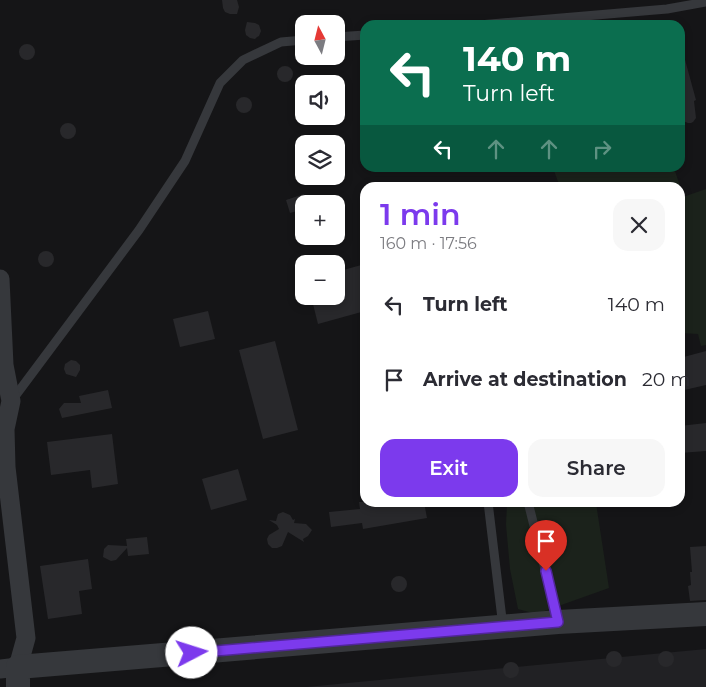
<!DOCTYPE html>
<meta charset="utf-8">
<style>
:root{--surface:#fff;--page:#f7f7f7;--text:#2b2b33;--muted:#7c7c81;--accent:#7c3aed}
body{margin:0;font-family:Montserrat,sans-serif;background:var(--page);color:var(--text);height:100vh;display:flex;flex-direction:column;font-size:19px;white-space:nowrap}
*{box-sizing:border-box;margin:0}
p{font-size:16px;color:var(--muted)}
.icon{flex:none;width:28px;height:28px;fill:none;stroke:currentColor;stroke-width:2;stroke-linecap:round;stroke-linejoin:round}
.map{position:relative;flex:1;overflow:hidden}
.details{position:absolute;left:360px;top:182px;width:325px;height:325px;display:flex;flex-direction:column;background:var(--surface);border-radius:15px;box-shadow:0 2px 8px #0003}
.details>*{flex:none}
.banner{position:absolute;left:360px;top:20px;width:325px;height:152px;border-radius:15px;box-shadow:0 2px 8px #0003;background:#0b6e4f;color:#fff;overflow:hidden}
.needle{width:32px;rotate:353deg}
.controls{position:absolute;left:295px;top:15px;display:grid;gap:10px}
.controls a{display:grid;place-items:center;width:50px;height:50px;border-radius:10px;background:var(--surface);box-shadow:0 2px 8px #0003;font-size:25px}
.pin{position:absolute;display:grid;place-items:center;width:42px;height:42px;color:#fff;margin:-51px -21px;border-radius:50% 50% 50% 0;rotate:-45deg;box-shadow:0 0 5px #0007}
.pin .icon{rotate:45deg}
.me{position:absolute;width:55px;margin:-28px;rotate:85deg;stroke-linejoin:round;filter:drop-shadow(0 0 4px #0008)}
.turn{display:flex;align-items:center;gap:18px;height:105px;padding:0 20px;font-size:22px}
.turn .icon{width:65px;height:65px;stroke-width:2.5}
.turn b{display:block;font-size:35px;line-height:42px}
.lanes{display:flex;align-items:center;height:48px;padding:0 20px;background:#0003;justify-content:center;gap:25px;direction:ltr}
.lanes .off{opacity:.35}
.round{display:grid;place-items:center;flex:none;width:52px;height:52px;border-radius:15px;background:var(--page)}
.head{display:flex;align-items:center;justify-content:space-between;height:85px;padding:0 20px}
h1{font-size:30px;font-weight:600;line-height:38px;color:var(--accent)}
.button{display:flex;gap:10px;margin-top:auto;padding:10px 20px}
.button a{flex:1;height:58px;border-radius:15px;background:var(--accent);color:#fff;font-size:20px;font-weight:600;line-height:58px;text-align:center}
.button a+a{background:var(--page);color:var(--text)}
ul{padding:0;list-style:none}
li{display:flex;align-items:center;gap:15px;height:75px;padding:0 20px}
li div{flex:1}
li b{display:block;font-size:19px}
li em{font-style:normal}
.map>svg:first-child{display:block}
.built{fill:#212124}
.green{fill:#1b221b}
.building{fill:#28282b}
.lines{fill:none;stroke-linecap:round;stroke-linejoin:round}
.service{stroke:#36383c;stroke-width:9}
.minor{stroke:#36383c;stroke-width:19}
.tertiary{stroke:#36383c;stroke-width:24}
.route-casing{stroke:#51269a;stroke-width:12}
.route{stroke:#7c3aed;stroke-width:9}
</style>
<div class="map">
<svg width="706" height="687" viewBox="0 0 706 687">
<rect width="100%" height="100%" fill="#151517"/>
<path class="built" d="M706,649V687H306Z"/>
<path class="green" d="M553,168H674L680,186L675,188L560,187Z
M706,189V345L701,346L698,334L680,333V198Z
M507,503H596L609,588L536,614L518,609L510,569L506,525Z"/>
<path class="building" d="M222,0H237L239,7L237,14H230L225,12L223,8Z
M247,22L255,23L259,25L261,31L259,36L257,37L255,39L250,38L246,35L245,30Z
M19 52a8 8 0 1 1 16 0a8 8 0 1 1-16 0Z
M680,56H684L696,100L694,101L696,118L693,122L691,123H688L683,121L680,114Z
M277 74a8 8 0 1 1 16 0a8 8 0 1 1-16 0Z
M236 105a8 8 0 1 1 16 0a8 8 0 1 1-16 0Z
M60 131a8 8 0 1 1 16 0a8 8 0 1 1-16 0Z
M304,194V209L290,213L286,200Z
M38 259a8 8 0 1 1 16 0a8 8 0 1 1-16 0Z
M365,264V311L318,324L311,296H336V272Z
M208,311L215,339L180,347L173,319Z
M275,341L298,430L263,439L239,350Z
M706,351V385L680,391V358Z
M71,360L76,361L80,365V370L76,377L66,374L64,369L65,364Z
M108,390L112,408L62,418L59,409L64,403H81L79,396Z
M706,423V451L680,453V426Z
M112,434L118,484L92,488L90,470L51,475L47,442Z
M238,469L247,500L211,510L202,479Z
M359,502H424L427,518L363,529L362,523L331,527L329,512L360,509Z
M283,512L290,515L293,520L295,519L294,523L306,524L312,530L308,536L303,539L304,542L288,532L282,546L277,548H272L268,544L267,539L269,535L279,529L277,525L269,520L276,521L278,514Z
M147,537L149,554L128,556L127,548L116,560L111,561L103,557L104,549L108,545L127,546L126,539Z
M706,546V600L690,601L688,586L691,585L690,572H692L690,547Z
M88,559L92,589L79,591L82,614L48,619L40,566Z
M391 584a8 8 0 1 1 16 0a8 8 0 1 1-16 0Z
M606 659a8 8 0 1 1 16 0a8 8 0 1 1-16 0Z
M658 659a8 8 0 1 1 16 0a8 8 0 1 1-16 0Z
M503 670a8 8 0 1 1 16 0a8 8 0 1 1-16 0Z"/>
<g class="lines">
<path class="service" d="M479,25L667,9L706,2
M336,37L365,35
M13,399L139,230L185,161L220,83L243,60L281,42L304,40
M488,502L503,627
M528,502L558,621"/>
<path class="minor" d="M0,279L4,365L11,401L5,429L6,467L26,638L18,667L0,669"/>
<path class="tertiary" d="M18,687V667L558,622L706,614"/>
</g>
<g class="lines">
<defs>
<path id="route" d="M192,653L558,622L546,571"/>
</defs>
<use href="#route" class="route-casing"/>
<use href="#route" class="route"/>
</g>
</svg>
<div class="controls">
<a><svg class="needle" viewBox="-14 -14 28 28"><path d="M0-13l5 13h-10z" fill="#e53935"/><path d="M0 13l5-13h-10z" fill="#7c7c81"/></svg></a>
<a><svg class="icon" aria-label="sound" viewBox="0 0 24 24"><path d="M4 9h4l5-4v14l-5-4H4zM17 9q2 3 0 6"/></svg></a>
<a><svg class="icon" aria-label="layers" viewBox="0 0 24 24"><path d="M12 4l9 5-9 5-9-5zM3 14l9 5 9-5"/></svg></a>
<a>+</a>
<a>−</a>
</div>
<div class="pin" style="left:546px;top:571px;background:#d93025"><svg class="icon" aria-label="arrive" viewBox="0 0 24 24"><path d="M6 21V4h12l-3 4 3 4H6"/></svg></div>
<svg class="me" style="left:192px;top:653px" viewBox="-20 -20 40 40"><circle r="19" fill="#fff"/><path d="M0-13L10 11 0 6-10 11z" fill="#7c3aed"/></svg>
<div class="banner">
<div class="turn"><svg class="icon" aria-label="left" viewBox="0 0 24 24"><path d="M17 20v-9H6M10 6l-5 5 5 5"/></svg><div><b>140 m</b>Turn left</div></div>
<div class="lanes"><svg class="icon" aria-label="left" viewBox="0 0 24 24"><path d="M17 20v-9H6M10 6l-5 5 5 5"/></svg><svg class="icon off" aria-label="ahead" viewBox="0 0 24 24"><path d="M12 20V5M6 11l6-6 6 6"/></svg><svg class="icon off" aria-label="ahead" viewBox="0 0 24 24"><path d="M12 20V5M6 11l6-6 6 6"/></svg><svg class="icon off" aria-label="right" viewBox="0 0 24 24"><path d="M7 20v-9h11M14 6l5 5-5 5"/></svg></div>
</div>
<section class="details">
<div class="head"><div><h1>1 min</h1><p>160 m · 17:56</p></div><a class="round"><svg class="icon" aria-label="close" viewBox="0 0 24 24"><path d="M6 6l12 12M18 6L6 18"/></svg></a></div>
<ul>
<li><svg class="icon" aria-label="left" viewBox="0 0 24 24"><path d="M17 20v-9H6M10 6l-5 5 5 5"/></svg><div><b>Turn left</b></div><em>140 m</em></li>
<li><svg class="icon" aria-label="arrive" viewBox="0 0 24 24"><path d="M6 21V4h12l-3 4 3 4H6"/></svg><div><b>Arrive at destination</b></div><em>20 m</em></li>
</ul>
<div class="button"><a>Exit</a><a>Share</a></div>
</section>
</div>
